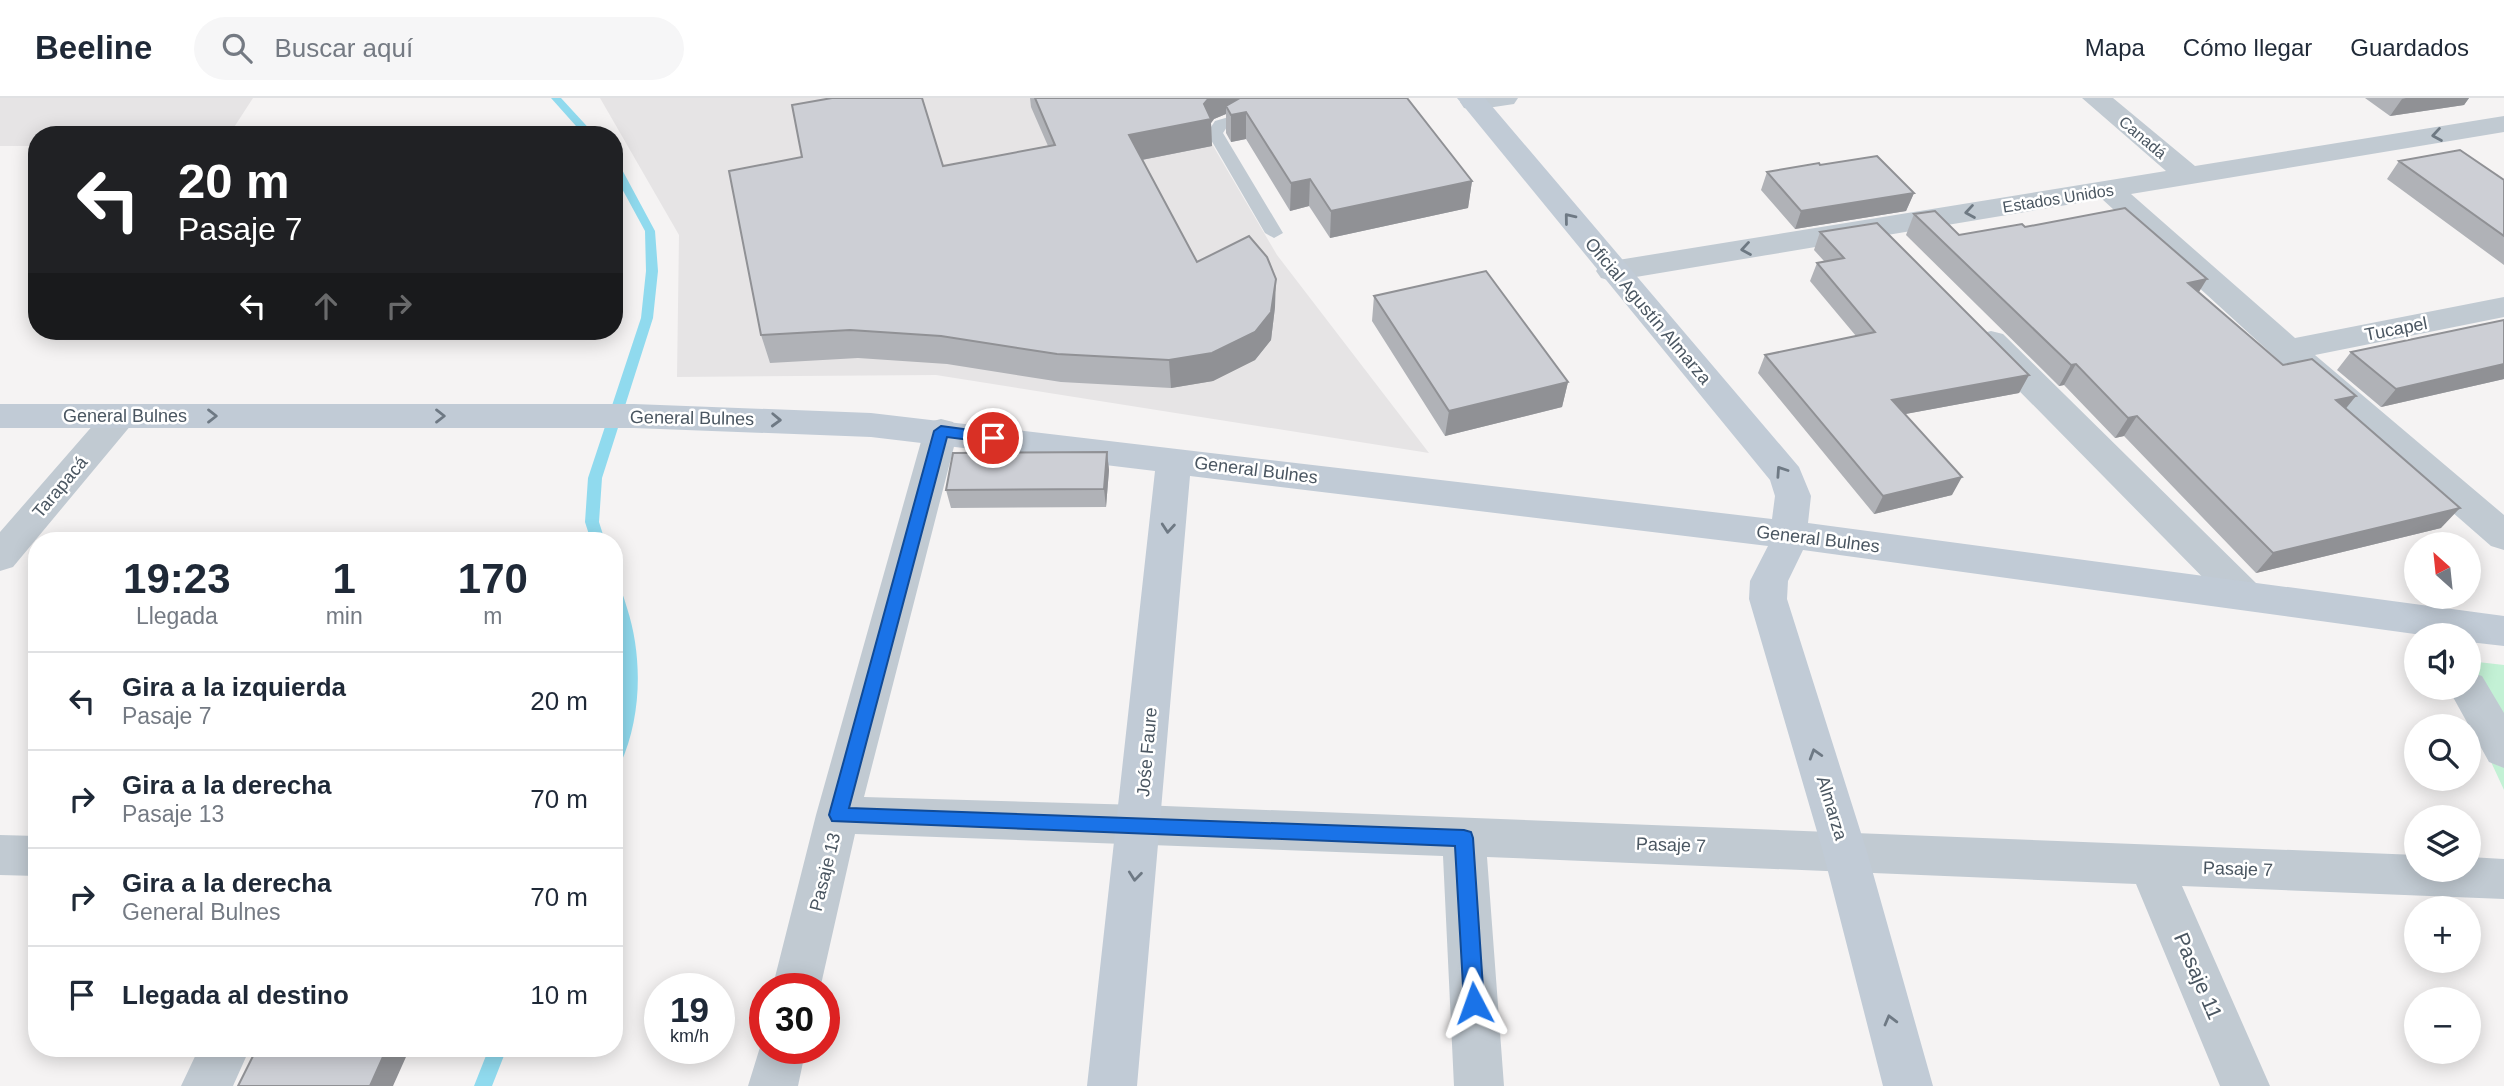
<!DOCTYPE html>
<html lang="es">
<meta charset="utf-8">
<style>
:root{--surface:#fff;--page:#f6f6f7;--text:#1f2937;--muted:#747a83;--line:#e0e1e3}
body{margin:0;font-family:Helvetica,sans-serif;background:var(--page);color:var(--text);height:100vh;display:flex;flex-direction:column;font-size:26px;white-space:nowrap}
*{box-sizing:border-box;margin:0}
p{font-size:23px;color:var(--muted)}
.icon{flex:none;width:38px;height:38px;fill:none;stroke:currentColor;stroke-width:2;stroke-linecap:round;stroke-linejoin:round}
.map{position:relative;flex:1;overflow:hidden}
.details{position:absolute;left:28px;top:434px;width:595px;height:525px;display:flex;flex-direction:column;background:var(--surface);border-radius:28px;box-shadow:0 4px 18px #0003}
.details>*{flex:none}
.banner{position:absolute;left:28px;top:28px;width:595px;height:214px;border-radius:28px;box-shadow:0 4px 18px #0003;background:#202124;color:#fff;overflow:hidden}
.needle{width:46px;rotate:333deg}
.fabs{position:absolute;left:2404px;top:434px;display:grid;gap:14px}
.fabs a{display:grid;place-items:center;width:77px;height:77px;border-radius:50%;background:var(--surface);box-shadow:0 4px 18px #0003;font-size:35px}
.speed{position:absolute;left:644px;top:875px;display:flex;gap:14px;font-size:35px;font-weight:700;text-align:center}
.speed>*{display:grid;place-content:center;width:91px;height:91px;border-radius:50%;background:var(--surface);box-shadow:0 4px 18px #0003;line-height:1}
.speed small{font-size:18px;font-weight:400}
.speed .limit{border:10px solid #d22;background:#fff;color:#111}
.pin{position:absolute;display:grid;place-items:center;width:60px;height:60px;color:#fff;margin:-30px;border:4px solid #fff;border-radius:50%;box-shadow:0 2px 7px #0007}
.me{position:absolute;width:77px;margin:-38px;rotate:356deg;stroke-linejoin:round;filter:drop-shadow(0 0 5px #0008)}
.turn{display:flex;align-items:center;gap:24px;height:147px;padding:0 35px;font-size:32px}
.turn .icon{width:91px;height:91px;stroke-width:2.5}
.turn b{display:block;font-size:49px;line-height:60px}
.lanes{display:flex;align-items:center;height:66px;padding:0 35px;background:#0003;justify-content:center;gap:35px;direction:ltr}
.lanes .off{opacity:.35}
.eta{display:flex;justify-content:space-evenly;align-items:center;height:119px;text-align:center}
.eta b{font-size:42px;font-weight:700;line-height:49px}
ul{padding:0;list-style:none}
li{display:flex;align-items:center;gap:21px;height:98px;padding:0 35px;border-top:2px solid var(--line)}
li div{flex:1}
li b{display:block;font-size:26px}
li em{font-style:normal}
header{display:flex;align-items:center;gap:42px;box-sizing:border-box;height:98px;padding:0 35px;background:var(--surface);border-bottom:2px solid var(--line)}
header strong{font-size:33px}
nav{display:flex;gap:38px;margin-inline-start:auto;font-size:24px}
.search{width:490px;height:63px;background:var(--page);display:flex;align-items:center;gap:18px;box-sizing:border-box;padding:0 24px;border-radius:38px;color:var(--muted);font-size:26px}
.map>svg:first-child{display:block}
.education{fill:#e6e4e5}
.green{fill:#c3f1d5}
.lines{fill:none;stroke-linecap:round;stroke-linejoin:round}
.stream{fill:#90daee;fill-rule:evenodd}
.lane{fill:#c1cad2;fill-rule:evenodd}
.street{fill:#c1cad2;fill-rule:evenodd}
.secondary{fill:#c1cbd6;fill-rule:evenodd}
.wall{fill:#b0b2b7}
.shaded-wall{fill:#909195}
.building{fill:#cdcfd5;stroke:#909195;stroke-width:2}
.oneway{stroke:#6e7983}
.oneway2{stroke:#6e7984}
.route{fill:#1a73e8;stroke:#114b97;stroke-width:2}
.labels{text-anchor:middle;stroke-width:5;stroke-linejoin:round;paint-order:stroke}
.far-street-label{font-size:16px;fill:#4a5661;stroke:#fff}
.street-label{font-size:18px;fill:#4a5661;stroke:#fff}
.near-street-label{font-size:21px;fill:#4a5661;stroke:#fff}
</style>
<header>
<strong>Beeline</strong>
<div class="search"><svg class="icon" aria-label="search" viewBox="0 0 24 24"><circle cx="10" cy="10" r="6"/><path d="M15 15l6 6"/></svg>Buscar aquí</div>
<nav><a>Mapa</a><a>Cómo llegar</a><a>Guardados</a></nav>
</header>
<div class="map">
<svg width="2504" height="988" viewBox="0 0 2504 988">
<rect width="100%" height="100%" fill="#f5f3f3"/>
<path class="education" d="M0,0H253L229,37H37V48H0Z
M600,0H1281L1195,17L1277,157L1429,355L936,277L677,279L679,137Z"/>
<path class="green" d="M2469,563L2504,567V692L2457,590H2469Z"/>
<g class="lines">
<path class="stream" d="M551,0H561L595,37H584Z
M614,63L619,66L655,133L658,173L653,220L602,380L599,424L605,443H591L585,424L588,380L641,220L646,173L645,133L614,76Z
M614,488C623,491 624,501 627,510C643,559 642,621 619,669L614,670C614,638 622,606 623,573C623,550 617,536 614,515C613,506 614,496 614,488Z
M489,950H507L492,988H474Z"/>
<path class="lane" d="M1253,12L1261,17L1259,20L1227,29L1223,35L1283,135L1274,140L1265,135L1207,35L1215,23Z"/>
<path class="street" d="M1463,0H1518L1514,6L1474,12L1464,10L1460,4Z
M2082,0H2113L2195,68L2504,18V34L2131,96L2295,240L2504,199V219L2315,257L2504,417V452L2491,448L2276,260L2102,101L1612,183L1601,180L1596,173L1601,166L1612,163L2166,73Z
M1991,233L2003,236L2258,487L2263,497L2258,507L2244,512L2230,507L1979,252L1975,244L1979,236Z
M120,306L132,310L137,318L132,326L13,469L0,473V434L108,310Z
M941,321L953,324L958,333L864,699L1140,707L2417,757V772H2469V759L2504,761V801L2182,788L2270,988H2220L2136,786L1487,759L1504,988H1454L1443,758L855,736L820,891H772L816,717L924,333L929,324Z
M2469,574L2482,578L2504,615V670L2489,664L2448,590H2469Z
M0,737L37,738V778L0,777Z
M765,933V950H806L798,988H748Z
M199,950H250L233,988H181Z"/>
<path class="secondary" d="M1457,0H1485L1799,369L1811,398L1808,425L2504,518V548L2469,544V537H2422L1803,452L1788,483L1787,501L1867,754L1933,988H1883L1823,754L1749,501L1750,483L1768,448L1190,378L1137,988H1087L1155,373L871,339L634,330H0V306H634L871,315L1772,421L1775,398L1770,382Z"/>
</g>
<path class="wall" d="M1030,0H1407L1472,83L1468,110L1330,140L1309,108L1290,113L1246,41L1231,44L1226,35V16L1214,21L1211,25L1212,48L1142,62L1197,164L1275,209L1271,242L1255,262L1213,283L1171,290L1061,284L947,266L858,260L770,265L761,237L943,68L1048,48L1031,9Z
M2365,0H2469L2464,7L2390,18Z
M2399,63L2504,82V167L2387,81Z
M1820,67L1914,95L1906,113L1795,131L1761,92L1767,74Z
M1914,116L1959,137L2199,194L2283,267L2346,310L2441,430L2256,475L2124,338L2115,340L2064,287L2059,288L1906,137Z
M1820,134L2029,277L2019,295L1905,316L1952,397L1874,416L1758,275L1765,257L1856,238L1810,183L1817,165L1824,163L1814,152Z
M1374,198L1568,284L1562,309L1445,338L1372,223Z
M2504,222V281L2381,309L2337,272L2351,254Z
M160,233H472L467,240H315L311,235L165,239Z
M1107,354L1109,372L1106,409L951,410L946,392Z"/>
<path class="shaded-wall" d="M1209,0H1305L1226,8V16L1214,21L1211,25L1212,48L1131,64L1129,37L1204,6Z
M2406,0H2469L2464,7L2390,18L2402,1Z
M1246,14V41L1231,44V17Z
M1310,81L1309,108L1290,113L1291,85Z
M1472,83L1468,110L1330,140L1331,113Z
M1914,95L1906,113L1795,131L1801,113Z
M1276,181L1275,209L1271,242L1255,262L1213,283L1171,290L1169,262Z
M2207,181L2194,202L2188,185Z
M463,233H472L467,240Z
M2076,266L2064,287L2059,288L2071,267Z
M2504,266V281L2381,309L2396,291Z
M2029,277L2019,295L1884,320L1892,302Z
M1568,284L1562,309L1445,338L1449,313Z
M2356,298L2339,319L2336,302Z
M2137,318L2124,338L2115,340L2128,320Z
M1107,354L1109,372L1106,409L1104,391Z
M1962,379L1952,397L1874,416L1883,398Z
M2460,410L2441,430L2256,475L2273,455Z
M387,950H410L393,988H370Z"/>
<path class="building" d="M832,0H922L943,68L1055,47L1035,0H1209L1204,6L1211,21L1129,37L1197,164L1249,138L1267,159L1276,181L1271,214L1255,234L1212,255L1169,262L1057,256L941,238L850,232L761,237L729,73L802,59L792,7Z
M1240,0H1407L1472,83L1331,113L1310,81L1291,85L1246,14L1231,17L1226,8Z
M2460,52L2504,82V138L2399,63Z
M1877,58L1914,95L1801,113L1767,74L1819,65L1820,67Z
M2125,110L2207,181L2188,185L2283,267L2312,261L2356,298L2336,302L2460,410L2273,455L2137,318L2128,320L2076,266L2071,267L1914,116L1935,113L1959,137L2022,126L2025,129Z
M1877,125L2029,277L1892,302L1962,379L1883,398L1765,257L1875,234L1817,165L1844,160L1820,134Z
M1486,173L1568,284L1449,313L1374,198Z
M2504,222V266L2396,291L2351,254Z
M1107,354L1104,391L946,392L953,355Z
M257,950H387L370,988H238Z"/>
<defs><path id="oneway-chevron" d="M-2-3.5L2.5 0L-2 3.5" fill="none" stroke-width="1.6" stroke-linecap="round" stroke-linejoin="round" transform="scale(1.75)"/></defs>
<g class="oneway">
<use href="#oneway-chevron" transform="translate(2437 37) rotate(171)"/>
<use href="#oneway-chevron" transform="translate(1970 114) rotate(171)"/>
<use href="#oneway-chevron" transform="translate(1746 151) rotate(171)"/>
</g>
<g class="oneway2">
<use href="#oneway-chevron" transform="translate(1569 120) rotate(-129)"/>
<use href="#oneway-chevron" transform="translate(212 318)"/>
<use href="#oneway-chevron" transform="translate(440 318)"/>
<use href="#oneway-chevron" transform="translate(776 322) rotate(2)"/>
<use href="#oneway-chevron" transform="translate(1781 373) rotate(-124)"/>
<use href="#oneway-chevron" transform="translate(1168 430) rotate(95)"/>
<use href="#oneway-chevron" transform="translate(1815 656) rotate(-107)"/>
<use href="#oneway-chevron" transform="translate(1135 778) rotate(96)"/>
<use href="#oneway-chevron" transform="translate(1890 922) rotate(-105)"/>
</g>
<path class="route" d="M941,328L993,335L1000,340L993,345L947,339L849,710L1464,732L1471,734L1473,740L1484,905L1481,912L1474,915L1467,912L1464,905L1455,748L832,723L829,717L934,333Z"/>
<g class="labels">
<g class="far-street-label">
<text transform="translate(2143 39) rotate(40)" y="6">Canadá</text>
<text transform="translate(2058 100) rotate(-9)" y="6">Estados Unidos</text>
</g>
<g class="street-label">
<text transform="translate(1648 213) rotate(50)" y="6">Oficial Agustín Almarza</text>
<text transform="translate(2396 231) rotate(-11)" y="6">Tucapel</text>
<text x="125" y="324">General Bulnes</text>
<text transform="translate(692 320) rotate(1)" y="6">General Bulnes</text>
<text transform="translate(1256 372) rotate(7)" y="6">General Bulnes</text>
<text transform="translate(60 389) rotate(-50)" y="6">Tarapacá</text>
<text transform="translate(1818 441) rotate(7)" y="6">General Bulnes</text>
<text transform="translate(1147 654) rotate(-85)" y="6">Jośe Faure</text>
<text transform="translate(1832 710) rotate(73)" y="6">Almarza</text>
<text transform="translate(1671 747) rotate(2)" y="6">Pasaje 7</text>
<text transform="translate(2238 771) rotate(2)" y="6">Pasaje 7</text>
<text transform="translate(825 774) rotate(-76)" y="6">Pasaje 13</text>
</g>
<g class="near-street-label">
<text transform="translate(2198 878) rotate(67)" y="7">Pasaje 11</text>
</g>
</g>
</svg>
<div class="fabs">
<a><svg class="needle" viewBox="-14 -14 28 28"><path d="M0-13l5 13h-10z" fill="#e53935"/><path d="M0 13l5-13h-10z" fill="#747a83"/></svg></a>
<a><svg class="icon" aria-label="sound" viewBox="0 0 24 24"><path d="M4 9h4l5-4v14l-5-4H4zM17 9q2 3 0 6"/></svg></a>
<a><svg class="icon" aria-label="search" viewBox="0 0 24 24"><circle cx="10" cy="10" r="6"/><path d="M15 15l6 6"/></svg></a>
<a><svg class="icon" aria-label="layers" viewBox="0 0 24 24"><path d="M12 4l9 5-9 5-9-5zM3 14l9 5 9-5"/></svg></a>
<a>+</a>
<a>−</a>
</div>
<div class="speed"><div>19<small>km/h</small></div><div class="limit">30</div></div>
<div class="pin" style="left:993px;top:340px;background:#d93025"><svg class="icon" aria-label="arrive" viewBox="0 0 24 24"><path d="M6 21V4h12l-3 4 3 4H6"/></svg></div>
<svg class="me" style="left:1474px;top:905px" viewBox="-20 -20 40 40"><path d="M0-17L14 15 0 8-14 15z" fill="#1a73e8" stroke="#fff" stroke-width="4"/></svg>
<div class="banner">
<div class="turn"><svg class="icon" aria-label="left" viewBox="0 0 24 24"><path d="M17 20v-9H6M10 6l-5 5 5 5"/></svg><div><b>20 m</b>Pasaje 7</div></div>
<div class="lanes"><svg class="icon" aria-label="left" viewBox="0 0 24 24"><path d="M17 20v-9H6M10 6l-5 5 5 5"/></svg><svg class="icon off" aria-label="ahead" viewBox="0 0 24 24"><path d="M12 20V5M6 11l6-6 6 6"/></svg><svg class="icon off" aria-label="right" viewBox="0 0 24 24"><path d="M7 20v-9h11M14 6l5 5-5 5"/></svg></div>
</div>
<section class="details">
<div class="eta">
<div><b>19:23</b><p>Llegada</p></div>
<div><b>1</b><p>min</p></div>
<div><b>170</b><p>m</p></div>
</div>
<ul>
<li><svg class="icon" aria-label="left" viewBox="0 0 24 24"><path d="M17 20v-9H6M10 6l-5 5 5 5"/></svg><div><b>Gira a la izquierda</b><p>Pasaje 7</p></div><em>20 m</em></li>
<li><svg class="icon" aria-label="right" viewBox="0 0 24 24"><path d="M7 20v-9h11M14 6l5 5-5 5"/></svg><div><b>Gira a la derecha</b><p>Pasaje 13</p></div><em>70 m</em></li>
<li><svg class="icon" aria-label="right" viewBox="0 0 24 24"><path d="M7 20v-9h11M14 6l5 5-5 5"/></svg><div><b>Gira a la derecha</b><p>General Bulnes</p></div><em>70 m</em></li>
<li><svg class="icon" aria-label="arrive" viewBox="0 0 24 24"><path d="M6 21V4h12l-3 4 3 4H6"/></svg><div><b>Llegada al destino</b></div><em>10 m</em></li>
</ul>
</section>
</div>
